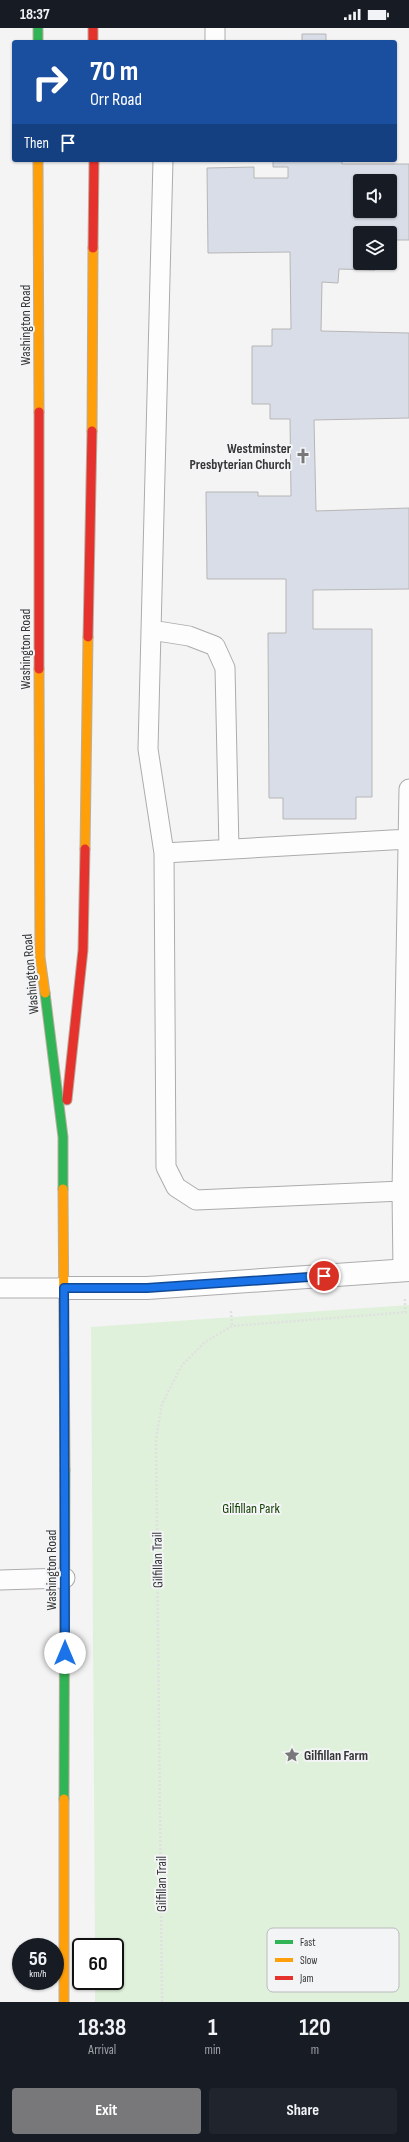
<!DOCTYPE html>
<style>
:root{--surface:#171b24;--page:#20242c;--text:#f1f3f6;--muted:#9ea1a6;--accent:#78787a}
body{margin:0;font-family:"Sofia Sans Condensed",sans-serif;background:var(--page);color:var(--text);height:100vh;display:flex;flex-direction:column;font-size:15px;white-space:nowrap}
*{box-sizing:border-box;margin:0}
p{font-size:13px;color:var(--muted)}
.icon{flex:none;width:22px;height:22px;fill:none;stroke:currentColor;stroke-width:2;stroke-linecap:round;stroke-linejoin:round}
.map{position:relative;height:1974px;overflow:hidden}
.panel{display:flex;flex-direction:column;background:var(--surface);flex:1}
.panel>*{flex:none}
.guide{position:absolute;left:12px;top:12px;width:385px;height:122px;border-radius:4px;box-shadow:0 1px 3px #0004;background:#1a4fa0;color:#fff;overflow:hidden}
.buttons{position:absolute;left:353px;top:146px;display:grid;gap:8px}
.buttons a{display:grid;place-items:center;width:44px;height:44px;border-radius:4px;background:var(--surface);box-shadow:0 1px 3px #0004;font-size:20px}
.speed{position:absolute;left:12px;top:1910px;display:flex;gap:8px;font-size:20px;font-weight:700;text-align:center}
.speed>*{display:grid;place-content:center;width:52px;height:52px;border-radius:50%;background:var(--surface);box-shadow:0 1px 3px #0004;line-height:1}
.speed small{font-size:10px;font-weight:400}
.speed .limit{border:2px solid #111;border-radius:6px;background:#fff;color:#111}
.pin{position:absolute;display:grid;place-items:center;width:34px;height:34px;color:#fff;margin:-17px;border:2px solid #fff;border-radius:50%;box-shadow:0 1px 4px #0007}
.me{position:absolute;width:44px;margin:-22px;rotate:0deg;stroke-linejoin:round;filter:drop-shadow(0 0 3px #0008)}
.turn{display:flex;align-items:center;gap:14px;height:84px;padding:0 12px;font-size:18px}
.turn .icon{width:52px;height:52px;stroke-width:2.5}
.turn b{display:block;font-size:28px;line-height:34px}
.then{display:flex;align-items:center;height:38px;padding:0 12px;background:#0003;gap:8px;font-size:15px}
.eta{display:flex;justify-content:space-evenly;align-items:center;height:68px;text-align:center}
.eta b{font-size:24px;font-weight:700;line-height:28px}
.primary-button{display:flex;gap:8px;margin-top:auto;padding:8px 12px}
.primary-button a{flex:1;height:46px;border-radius:4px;background:var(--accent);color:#fff;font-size:16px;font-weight:700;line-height:46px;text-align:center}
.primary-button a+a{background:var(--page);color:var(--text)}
.status{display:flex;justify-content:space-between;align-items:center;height:28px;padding:0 20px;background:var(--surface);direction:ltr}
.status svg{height:11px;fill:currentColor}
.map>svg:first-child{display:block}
.green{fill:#dff1da}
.building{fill:#d9dde7;stroke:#b6b6b7;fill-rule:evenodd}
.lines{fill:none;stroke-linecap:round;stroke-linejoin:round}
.lane-casing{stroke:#acacae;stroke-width:21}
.street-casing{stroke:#acacae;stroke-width:24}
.fast-casing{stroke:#baae9f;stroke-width:11}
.slow-casing{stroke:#baae9f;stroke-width:11}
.jam-casing{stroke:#baae9f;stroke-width:11}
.path{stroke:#e0e0e1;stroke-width:2.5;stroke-dasharray:2 2;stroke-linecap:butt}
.lane{stroke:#fdfdfe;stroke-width:19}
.street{stroke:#fdfdfe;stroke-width:22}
.fast{stroke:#30b455;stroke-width:9}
.slow{stroke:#ff9f0a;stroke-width:9}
.jam{stroke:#e5322d;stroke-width:9}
.route-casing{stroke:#114b97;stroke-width:10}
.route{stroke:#1a73e8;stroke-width:7}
.labels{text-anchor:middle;stroke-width:4;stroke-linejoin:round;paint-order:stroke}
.street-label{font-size:14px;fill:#363637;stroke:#f3f4f6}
.poi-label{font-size:14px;font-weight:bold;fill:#363637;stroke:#f3f4f6;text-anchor:end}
.park-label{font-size:14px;fill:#164103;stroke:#f3f4f6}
.key{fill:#f3f4f6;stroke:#babbbd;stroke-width:1}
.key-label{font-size:11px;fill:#363637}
</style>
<div class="status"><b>18:37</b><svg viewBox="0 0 49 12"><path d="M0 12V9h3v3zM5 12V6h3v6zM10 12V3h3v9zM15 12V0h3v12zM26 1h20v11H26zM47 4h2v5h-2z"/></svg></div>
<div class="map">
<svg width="409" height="1974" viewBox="0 0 409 1974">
<rect width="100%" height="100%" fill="#f4f4f5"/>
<path class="green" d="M409,1277V1974H95V1953H115V1919H95L91,1299Z"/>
<path class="building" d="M302,6H326V14H302Z
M273,132H342V136H409V212H390V205H360V235H375V242L339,241L338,255L322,254L321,303L409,305V390L314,392L316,483L409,480V561L313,562V601H372V769H356V791H283V770H269L268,605H286V551H207L206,464H258V468H291L290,391H270V376H252V318H272V301H291L290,224L208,225L207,140L254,139V150H288V139H273ZM360,153H390V183H360Z"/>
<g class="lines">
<defs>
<path id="lane" d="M215,0V14
M163,132L148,721L164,825L166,1139L176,1159L196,1172L402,1163
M151,602L189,608L215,618L225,640L229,821
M164,825L409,811
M403,1243L402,1163L409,761
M0,1260H64
M0,1552L65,1550"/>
<path id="street" d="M64,1260H147L409,1242"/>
<path id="fast" d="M38,0V14
M45,965L63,1109V1161
M64,1771L65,1442"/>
<path id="slow" d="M38,132L39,384
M92,403L93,220
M39,641L40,929L45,965
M85,821L88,609
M63,1161L65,1442
M64,1974V1771"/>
<path id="jam" d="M93,0V14
M93,220L94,132
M39,384V641
M88,609L92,403
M67,1072L83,922L85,821"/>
</defs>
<use href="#lane" class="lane-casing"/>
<use href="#street" class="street-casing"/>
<use href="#fast" class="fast-casing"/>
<use href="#slow" class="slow-casing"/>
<use href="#jam" class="jam-casing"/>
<path class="path" d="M405,1271V1284
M231,1283L232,1298
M162,1974L156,1411L162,1376L182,1337L205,1314L232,1298L409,1284"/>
<use href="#lane" class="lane"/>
<use href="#street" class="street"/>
<use href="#fast" class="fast"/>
<use href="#slow" class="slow"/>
<use href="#jam" class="jam"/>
</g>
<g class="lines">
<defs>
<path id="route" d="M65,1625L64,1260H147L324,1248"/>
</defs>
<use href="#route" class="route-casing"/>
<use href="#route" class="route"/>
</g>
<defs>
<symbol id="church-bare" viewBox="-9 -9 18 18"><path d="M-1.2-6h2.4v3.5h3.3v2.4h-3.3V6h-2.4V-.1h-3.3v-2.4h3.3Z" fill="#78787a" stroke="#f3f4f6" stroke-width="2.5" paint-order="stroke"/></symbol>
<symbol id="sight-bare" viewBox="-9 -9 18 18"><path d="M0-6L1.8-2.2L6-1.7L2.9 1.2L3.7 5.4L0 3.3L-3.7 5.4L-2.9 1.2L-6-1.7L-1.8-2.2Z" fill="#78787a" stroke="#f3f4f6" stroke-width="2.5" paint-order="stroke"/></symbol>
</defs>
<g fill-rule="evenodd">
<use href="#church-bare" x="292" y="417" width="22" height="22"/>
<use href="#sight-bare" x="281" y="1716" width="22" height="22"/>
</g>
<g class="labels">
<g class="street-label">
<text transform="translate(25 297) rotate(-90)" y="5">Washington Road</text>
<text transform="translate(25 621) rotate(-90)" y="5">Washington Road</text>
<text transform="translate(30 946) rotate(-95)" y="5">Washington Road</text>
<text transform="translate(157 1532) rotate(-91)" y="5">Gilfillan Trail</text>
<text transform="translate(51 1542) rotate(-90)" y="5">Washington Road</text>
<text transform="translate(161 1856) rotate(-90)" y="5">Gilfillan Trail</text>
</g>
<g class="poi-label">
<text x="291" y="425">Westminster<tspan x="291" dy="16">Presbyterian Church</tspan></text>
<text x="304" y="1732" text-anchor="start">Gilfillan Farm</text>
</g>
<g class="park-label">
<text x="251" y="1485">Gilfillan Park</text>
</g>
</g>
<rect x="267" y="1900" width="132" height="64" rx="6" class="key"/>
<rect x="275" y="1912" width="18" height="4" fill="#30b455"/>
<rect x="275" y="1930" width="18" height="4" fill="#ff9f0a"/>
<rect x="275" y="1948" width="18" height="4" fill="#e5322d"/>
<g class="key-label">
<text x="300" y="1918">Fast</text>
<text x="300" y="1936">Slow</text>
<text x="300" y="1954">Jam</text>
</g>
</svg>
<div class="buttons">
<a><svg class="icon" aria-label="sound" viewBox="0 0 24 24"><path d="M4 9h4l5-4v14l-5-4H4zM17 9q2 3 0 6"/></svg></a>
<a><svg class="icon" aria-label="layers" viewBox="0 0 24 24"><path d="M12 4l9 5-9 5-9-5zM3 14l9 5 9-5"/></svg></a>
</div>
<div class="speed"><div>56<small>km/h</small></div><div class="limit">60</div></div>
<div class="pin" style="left:324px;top:1248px;background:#d93025"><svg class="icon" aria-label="arrive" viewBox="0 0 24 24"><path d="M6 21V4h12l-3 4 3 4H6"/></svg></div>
<svg class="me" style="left:65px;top:1625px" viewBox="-20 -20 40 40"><circle r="19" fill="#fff"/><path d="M0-13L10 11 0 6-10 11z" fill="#1a73e8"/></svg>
<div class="guide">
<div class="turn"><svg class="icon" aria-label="right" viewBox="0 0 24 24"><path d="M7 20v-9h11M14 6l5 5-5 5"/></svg><div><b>70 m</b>Orr Road</div></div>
<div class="then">Then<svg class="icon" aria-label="arrive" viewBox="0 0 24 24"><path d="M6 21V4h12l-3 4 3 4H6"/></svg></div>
</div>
</div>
<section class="panel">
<div class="eta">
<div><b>18:38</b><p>Arrival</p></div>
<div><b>1</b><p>min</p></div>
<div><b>120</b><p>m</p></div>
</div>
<div class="primary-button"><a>Exit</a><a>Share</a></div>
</section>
